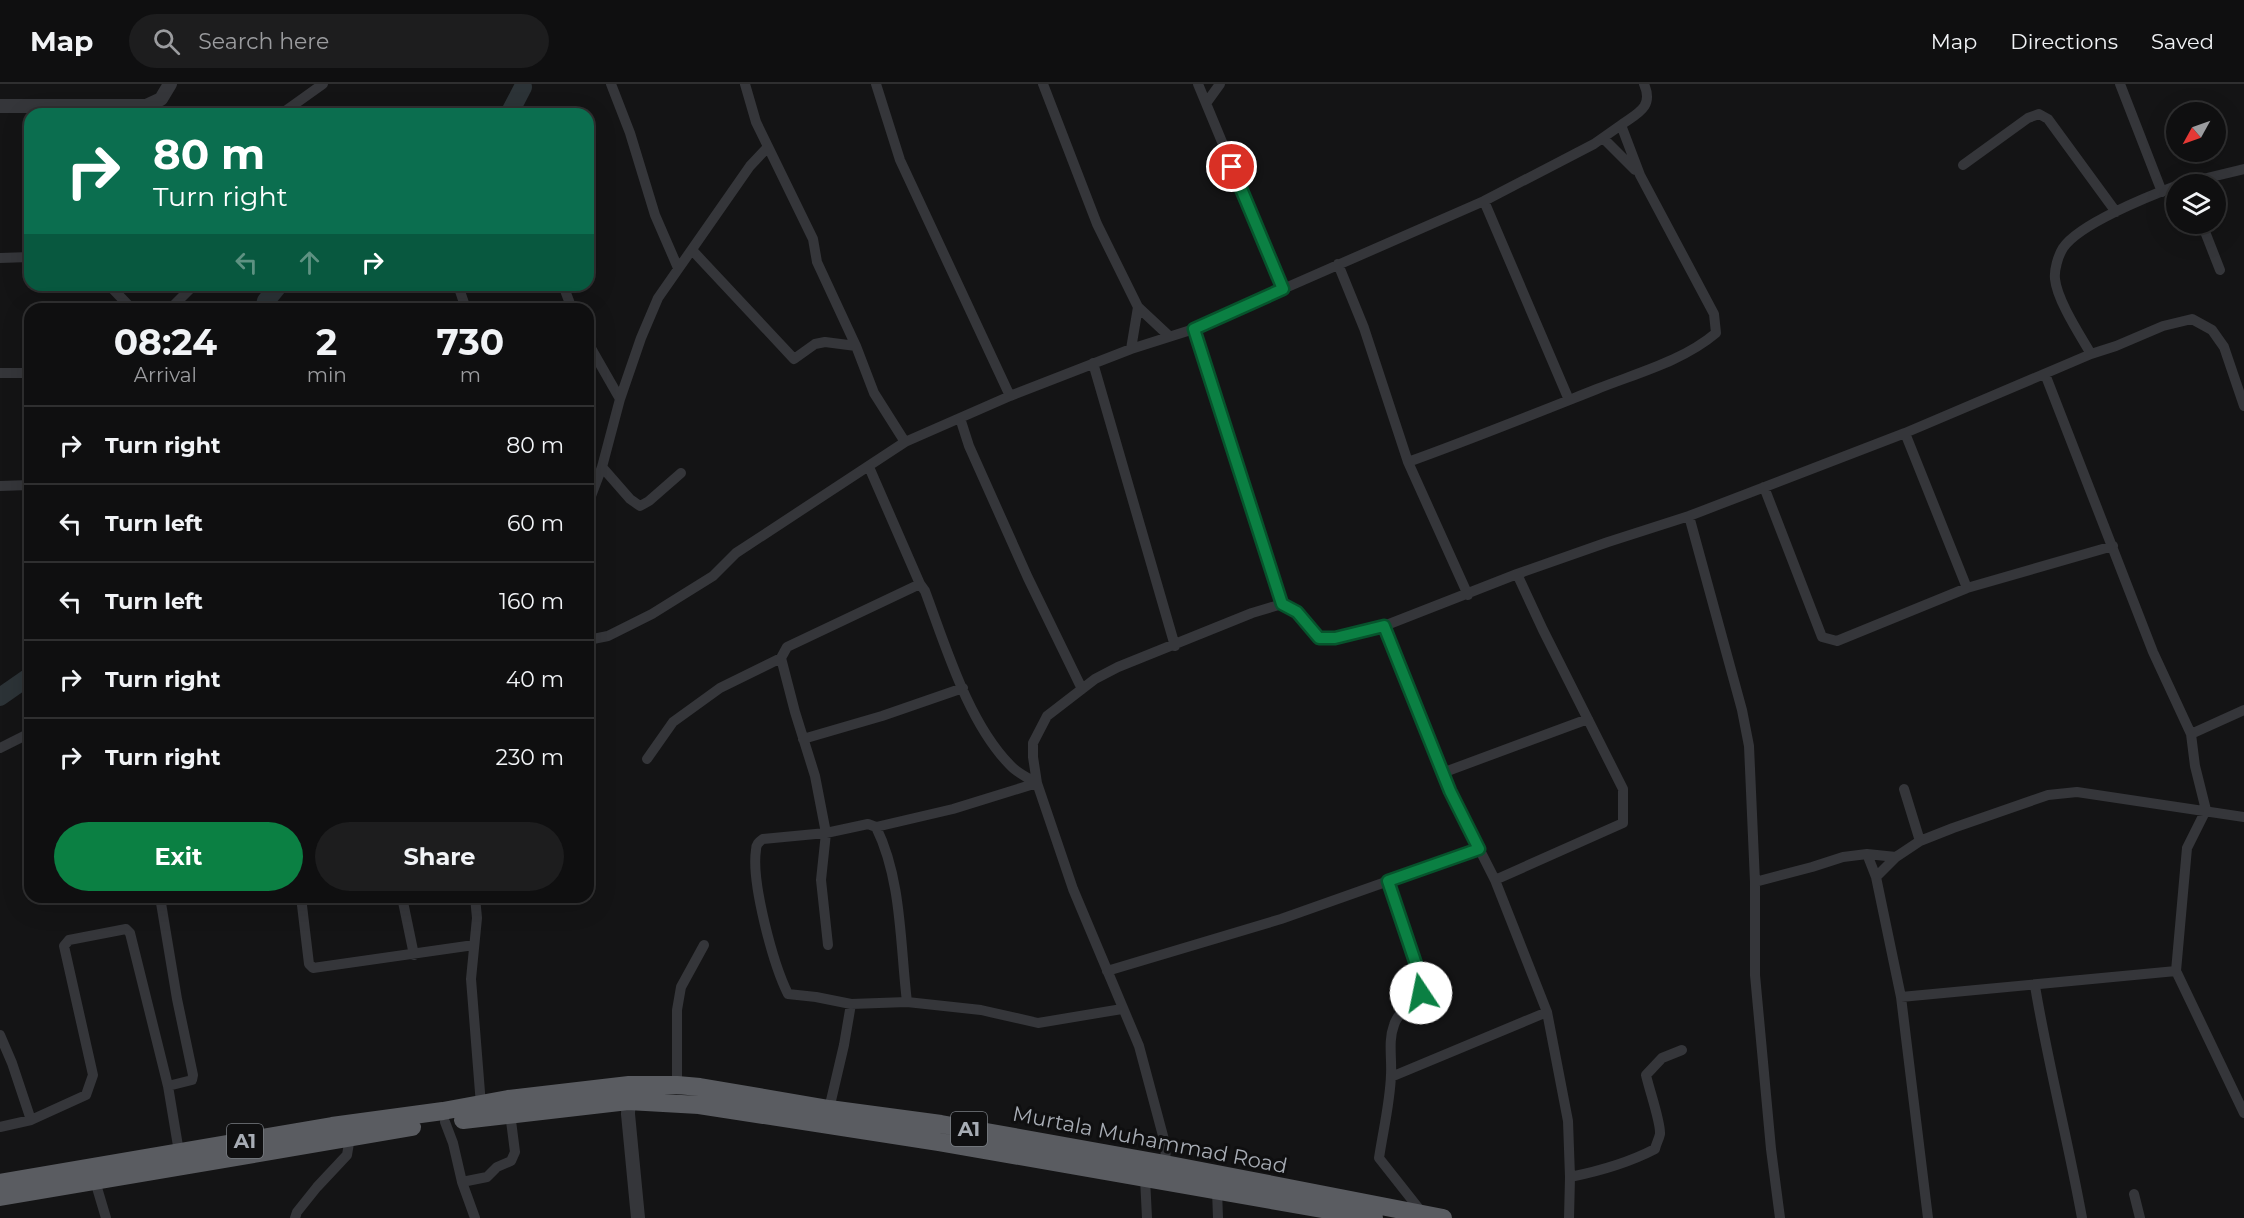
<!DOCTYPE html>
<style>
:root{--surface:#0f0f10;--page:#1d1d1e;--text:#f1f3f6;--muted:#9b9c9f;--line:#2f2f30;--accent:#0b8043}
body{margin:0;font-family:Montserrat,sans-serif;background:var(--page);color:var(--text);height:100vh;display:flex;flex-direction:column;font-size:22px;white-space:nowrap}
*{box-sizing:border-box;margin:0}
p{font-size:20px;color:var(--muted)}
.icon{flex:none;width:33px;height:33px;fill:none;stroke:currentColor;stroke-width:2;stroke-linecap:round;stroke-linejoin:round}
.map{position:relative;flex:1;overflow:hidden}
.sheet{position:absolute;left:24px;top:219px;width:570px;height:600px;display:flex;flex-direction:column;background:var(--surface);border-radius:18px;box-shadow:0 6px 24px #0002,0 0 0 2px var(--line)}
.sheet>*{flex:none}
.top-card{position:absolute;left:24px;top:24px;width:570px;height:183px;border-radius:18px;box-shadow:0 6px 24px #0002,0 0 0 2px var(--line);background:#0b6e4f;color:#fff;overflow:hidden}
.needle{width:39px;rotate:230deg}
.fabs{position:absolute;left:2166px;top:18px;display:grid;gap:12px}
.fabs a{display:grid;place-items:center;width:60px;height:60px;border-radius:50%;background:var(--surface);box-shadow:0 6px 24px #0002,0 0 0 2px var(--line);font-size:30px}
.pin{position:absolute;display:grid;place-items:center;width:51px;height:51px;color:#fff;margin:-26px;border:3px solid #fff;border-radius:50%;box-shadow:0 2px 6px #0007}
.me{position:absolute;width:66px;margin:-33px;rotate:349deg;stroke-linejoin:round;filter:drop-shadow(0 0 4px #0008)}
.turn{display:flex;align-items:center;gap:21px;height:126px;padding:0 30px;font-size:27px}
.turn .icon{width:78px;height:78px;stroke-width:2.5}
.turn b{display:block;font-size:42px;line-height:51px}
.lanes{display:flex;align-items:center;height:57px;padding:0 30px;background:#0003;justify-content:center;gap:30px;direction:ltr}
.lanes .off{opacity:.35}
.eta{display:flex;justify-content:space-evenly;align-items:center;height:102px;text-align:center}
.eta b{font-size:36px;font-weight:700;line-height:42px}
.primary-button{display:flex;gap:12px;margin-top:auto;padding:12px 30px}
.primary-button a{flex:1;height:69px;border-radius:36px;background:var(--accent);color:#fff;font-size:24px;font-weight:700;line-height:69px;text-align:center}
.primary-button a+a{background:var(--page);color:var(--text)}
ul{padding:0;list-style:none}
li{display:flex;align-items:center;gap:18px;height:78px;padding:0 30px;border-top:2px solid var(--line)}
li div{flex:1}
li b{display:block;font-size:22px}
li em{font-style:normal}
header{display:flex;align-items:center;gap:36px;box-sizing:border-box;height:84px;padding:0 30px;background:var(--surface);border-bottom:2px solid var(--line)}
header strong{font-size:28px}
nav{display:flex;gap:33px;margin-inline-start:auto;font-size:21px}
.search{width:420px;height:54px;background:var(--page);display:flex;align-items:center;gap:15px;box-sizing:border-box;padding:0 21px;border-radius:33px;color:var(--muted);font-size:22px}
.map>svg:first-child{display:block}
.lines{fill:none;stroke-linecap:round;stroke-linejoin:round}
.river{stroke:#2c3337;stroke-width:18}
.minor{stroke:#35363a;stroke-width:10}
.tertiary{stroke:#35363a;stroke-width:14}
.trunk{stroke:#5a5c61;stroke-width:18}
.route-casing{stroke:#07532c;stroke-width:15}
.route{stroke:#0b8043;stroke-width:10}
.labels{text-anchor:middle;stroke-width:6;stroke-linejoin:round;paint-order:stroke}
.shield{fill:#0f0f10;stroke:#797d83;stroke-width:1.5}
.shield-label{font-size:20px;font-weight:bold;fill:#a7acb4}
.street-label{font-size:21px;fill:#a7acb4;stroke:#0f0f10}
</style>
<header>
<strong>Map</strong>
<div class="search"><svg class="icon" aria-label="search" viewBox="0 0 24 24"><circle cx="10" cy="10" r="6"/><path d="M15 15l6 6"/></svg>Search here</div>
<nav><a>Map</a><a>Directions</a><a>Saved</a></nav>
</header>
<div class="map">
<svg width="2244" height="1134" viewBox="0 0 2244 1134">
<rect width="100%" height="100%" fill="#141415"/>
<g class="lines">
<path class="river" d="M509,30L523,3
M264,225L266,217L279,201
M0,613L30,592"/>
<path class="minor" d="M611,0L630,49L655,131L678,184
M745,0L756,38L813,155L817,178L856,262L874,309L905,358
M876,0L900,76L1010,312
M1043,0L1097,140L1138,223L1169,252
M2120,0L2162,108
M1207,18L1220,0
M281,30L323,0
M1603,54L1635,86
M1963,81L2028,34L2039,30L2048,35L2116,128
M2182,100L2244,85
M1484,117L1569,316
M2202,140L2220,186
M692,166L794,275L815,260L825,258L856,262
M0,174L30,173
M1338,180L1364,244L1408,378L1468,511
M109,201L132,225
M458,201L466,225
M563,201L572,225
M1283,205L1484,117L1594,60L1621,41
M170,225L194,201
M1194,245L1282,520
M588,259L620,315
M1131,265L1138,223
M2091,270C2080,251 2057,216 2055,195C2054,186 2058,172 2063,164C2079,140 2149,112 2176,102
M1093,279L1175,562
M0,289H30
M2045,290L2153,568L2191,650L2195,682L2206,726L2187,764L2176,887L2244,1029
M960,334L969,362L1028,494L1082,605
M1905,349L1967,504
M1408,378C1472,355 1534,330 1597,305C1637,289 1683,277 1716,249L1714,230L1640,91L1621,41C1638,29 1654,23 1644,0
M602,383L630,415L640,422L649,417L681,389
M869,383L920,500
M0,402L30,401
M1764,403L1822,553L1837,557L1967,504L2113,462
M588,420L602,383L620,315L641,254L658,214L750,82L767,64
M1689,432L1742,626L1749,662L1755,798V891L1771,1065L1780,1134
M1384,542L1450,707L1495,796L1547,928L1568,1037L1570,1093L1569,1134
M588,556L608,552L652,530L713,492L736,469L905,358L1010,312L1131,265L1194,245L1283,205L1198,0
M781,574L795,628L815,692L826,749L821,796L828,861
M2191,650L2244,626
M803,655L882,632L963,604
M0,664L30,649
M647,675L673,638L720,604L781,574L787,563L920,500L925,507C946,563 968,638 1010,681C1017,689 1028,694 1037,699
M1442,689L1588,635
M1037,699L953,725L876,743L868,740L826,749L763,755C759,758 756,760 756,766C751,798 773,880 788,910L816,913L851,920L907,918L981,926L1038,939L1122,925
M1904,705L1920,757
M876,743C902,796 900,860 907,918
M1867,770L1876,793L1901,913L1928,1134
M1876,793L1896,773
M1495,796L1623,739V705L1543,546L1517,490
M1388,797L1423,901C1420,918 1399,924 1394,941C1388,957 1392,974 1391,991C1390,1019 1383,1047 1379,1074L1424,1131
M1755,798L1812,783L1843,773L1867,770L1896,773L1920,757L1953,744L2048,711L2077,708L2244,733
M160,813L177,915L193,991L192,996L168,1002
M301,813L309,880L313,884L474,861
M402,813L414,871
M475,813L477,834L471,895L481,1021
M1107,887L1281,835L1479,765
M2035,902C2048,980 2068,1056 2082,1134
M1901,913L2176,887
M0,951L12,979L31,1036
M1391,993L1547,928
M677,1001V926L681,903L704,861
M829,1025L844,961L851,920
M445,1038L453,1059L462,1098L475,1134
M0,1043L31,1036L86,1011L93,991L64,862L69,856L126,845L130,849L168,1002L179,1068
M1165,1080L1166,1063L1139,962L1073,805L1037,699L1033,673V659L1047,632L1095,595L1118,583L1252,529L1282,520L1297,528L1319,554H1335L1384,542L1517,490L1608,458L1689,432L1905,349L2091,270L2116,262L2163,242L2192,235L2212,246L2224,263L2244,322
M1570,1093C1600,1087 1628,1079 1655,1065C1656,1060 1659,1055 1660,1050C1661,1039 1649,1005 1646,991L1662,974L1682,966
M1145,1094L1147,1134
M95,1097L106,1134
M462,1098L487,1093L497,1083L511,1077L515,1068L510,1029
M1217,1106L1218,1134
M2134,1110L2140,1134
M295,1134L297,1128L317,1103L347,1071L350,1053"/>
<path class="tertiary" d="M0,22H146L161,15L170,0
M629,1008L628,1030L638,1134"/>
<path class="trunk" d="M463,1036L628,1017L699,1021L939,1058L1374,1134
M0,1099L332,1042L443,1027L508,1015L629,1001H677L700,1003L829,1025L941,1040L1165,1080L1443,1134
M0,1113L412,1043"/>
</g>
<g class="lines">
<defs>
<path id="route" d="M1232,83L1283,205L1194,245L1282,520L1297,528L1319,554H1335L1384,542L1450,707L1479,765L1388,797L1423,901L1421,909"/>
</defs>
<use href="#route" class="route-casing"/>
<use href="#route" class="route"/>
</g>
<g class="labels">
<g class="shield">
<rect x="951" y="1028" width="36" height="34" rx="4.5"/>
<rect x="227" y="1040" width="36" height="34" rx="4.5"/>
</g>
<g class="shield-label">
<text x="969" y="1052">A1</text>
<text x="245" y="1064">A1</text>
</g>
<g class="street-label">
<text transform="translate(1150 1056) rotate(11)" y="7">Murtala Muhammad Road</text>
</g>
</g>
</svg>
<div class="fabs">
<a><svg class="needle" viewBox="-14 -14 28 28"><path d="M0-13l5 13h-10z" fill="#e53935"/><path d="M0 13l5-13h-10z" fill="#9b9c9f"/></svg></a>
<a><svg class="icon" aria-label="layers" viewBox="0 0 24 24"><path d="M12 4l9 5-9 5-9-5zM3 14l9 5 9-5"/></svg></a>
</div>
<div class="pin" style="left:1232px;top:83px;background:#d93025"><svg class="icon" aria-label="arrive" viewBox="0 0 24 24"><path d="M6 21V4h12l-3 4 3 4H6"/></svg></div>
<svg class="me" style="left:1421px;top:909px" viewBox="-20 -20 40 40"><circle r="19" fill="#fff"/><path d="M0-13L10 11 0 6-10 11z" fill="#0b8043"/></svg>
<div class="top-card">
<div class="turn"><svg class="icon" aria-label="right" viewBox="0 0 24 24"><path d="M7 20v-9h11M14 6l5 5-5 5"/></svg><div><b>80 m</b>Turn right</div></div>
<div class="lanes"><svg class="icon off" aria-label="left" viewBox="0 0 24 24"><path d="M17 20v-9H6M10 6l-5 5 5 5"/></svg><svg class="icon off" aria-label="ahead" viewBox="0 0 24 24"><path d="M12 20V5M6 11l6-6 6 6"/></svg><svg class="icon" aria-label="right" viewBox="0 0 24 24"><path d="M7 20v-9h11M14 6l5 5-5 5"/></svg></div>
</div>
<section class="sheet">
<div class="eta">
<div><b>08:24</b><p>Arrival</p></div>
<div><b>2</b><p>min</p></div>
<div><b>730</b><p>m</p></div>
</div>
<ul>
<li><svg class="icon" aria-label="right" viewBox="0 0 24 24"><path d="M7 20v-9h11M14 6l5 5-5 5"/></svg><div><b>Turn right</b></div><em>80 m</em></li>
<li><svg class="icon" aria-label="left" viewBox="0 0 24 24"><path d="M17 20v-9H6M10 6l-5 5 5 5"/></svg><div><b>Turn left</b></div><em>60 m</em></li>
<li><svg class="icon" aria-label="left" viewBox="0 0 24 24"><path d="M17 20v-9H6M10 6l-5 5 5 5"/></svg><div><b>Turn left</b></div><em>160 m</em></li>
<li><svg class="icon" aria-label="right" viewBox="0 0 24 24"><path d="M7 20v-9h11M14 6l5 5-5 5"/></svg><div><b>Turn right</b></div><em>40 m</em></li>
<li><svg class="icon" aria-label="right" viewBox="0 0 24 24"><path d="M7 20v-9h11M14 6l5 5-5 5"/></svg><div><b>Turn right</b></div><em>230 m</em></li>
</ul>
<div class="primary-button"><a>Exit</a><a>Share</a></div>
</section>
</div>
